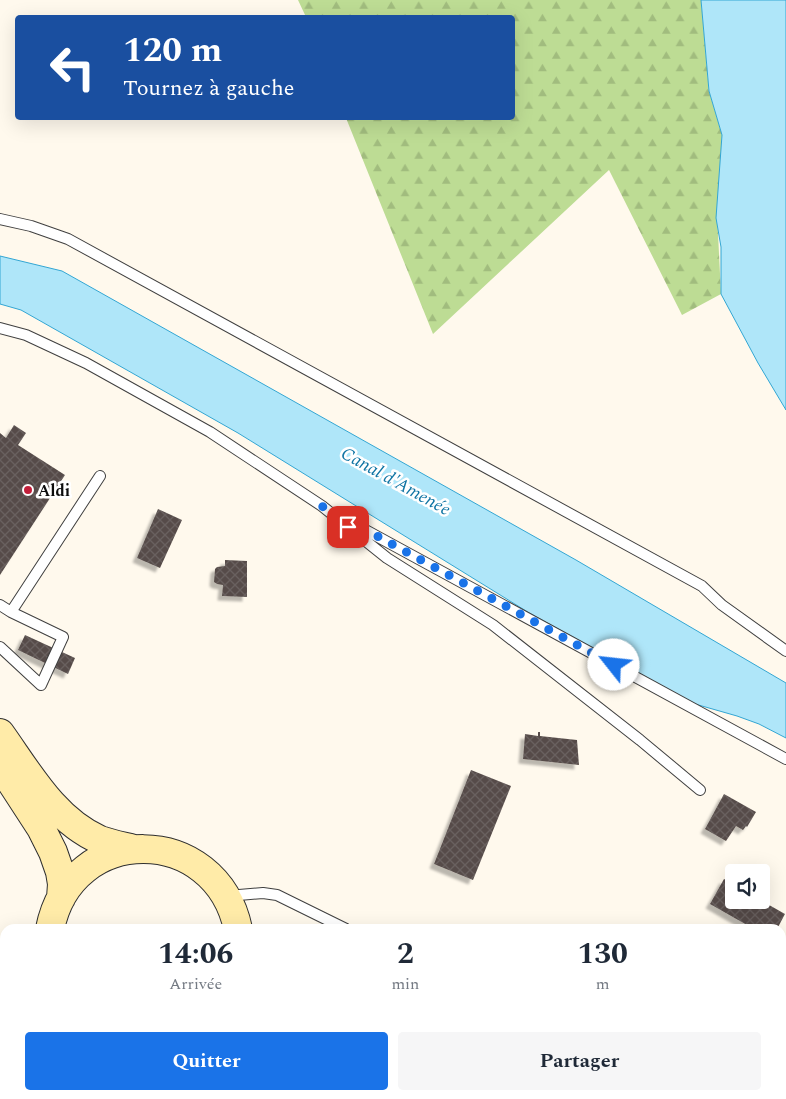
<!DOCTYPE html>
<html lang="fr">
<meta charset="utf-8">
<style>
:root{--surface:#fff;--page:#f6f6f7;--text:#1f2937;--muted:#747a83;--accent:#1a73e8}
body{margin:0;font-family:Spectral,serif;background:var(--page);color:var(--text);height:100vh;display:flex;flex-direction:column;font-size:19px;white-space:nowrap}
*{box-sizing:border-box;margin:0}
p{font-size:16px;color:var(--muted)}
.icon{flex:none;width:28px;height:28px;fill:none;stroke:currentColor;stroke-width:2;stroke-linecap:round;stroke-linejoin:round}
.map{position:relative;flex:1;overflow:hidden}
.sheet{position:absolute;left:0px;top:924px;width:786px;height:176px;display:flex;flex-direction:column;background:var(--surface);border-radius:15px 15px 0 0;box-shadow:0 5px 20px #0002}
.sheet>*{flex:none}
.banner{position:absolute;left:15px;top:15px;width:500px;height:105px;border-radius:5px;box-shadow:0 5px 20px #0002;background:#1a4fa0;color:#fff;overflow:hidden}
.tools{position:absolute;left:725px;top:864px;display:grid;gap:10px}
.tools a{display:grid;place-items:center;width:45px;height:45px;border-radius:5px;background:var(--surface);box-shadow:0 5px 20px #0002;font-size:25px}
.pin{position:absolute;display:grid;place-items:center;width:42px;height:42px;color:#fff;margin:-21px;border-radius:10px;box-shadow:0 2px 8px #0006}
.me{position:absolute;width:55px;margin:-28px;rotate:299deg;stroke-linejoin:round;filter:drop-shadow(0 0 4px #0008)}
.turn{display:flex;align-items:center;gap:18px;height:105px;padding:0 25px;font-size:22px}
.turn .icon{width:65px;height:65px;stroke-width:2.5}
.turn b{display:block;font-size:35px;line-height:42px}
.eta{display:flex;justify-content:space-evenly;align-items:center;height:85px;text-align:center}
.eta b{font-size:30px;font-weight:700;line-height:35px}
.action{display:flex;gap:10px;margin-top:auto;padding:10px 25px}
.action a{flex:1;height:58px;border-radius:5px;background:var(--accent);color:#fff;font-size:20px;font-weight:700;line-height:58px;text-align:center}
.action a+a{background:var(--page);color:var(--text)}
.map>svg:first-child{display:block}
.forest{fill:url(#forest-firs)}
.water{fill:#afe6f9;stroke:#33a6d3}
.building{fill:url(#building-cross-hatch);filter:url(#shadow)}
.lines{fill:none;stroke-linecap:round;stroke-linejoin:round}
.lane-casing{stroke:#404040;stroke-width:12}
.street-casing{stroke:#404040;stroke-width:24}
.secondary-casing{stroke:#2f2f2f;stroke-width:30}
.lane{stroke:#fff;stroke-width:10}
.street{stroke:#fff;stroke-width:21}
.secondary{stroke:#ffeba8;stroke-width:28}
.route{stroke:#1a73e8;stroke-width:9;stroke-dasharray:0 16.2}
.poi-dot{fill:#c21f3a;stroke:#fff;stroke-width:2}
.labels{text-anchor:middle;stroke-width:5;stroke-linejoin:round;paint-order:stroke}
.poi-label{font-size:16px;font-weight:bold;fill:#0d0d0d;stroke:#fff;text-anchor:start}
.water-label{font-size:18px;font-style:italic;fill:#1175a4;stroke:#fff}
</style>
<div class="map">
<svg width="786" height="1099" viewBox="0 0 786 1099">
<defs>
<pattern id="forest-firs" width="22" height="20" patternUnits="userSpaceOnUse" patternTransform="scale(1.25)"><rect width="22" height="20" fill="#bddc94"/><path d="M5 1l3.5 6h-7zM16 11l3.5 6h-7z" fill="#a1bc7e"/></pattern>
<pattern id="building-cross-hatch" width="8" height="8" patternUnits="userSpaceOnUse" patternTransform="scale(1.25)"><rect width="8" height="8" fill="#564c49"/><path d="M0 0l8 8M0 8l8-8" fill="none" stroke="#69615f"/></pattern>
<filter id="shadow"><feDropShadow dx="-4.5" dy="4.5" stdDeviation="1" flood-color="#0004"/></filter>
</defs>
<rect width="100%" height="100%" fill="#fff9ed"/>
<path class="forest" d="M298,0H701L709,91L722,135L717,213L721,294L682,315L609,170L433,334L346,118H512V18L306,17Z"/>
<path class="water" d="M701,0H786V410L758,363L721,294V247L716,218L722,135L709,91Z
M0,256L62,271L576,560L786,683V738L759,724L737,716L695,704L531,614L238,433L21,310L0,304Z"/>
<path class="building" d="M14,425L26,433L18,445L65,475L0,575V433L6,438Z
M158,509L182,520L160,568L137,558Z
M225,560L247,561V597L222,596L223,585L217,584L214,582L215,569L217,567L225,566Z
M25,635L75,658L68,674L18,650Z
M538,732H540V736L577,740L579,765L523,759L525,734L538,736Z
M471,770L511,786L473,880L434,864Z
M724,794L756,812L747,827L746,826L743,830L736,826L726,841L705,829Z
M724,879L734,884V900H760L785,914L777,929H754L710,904Z
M294,1095H333L335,1099H296Z"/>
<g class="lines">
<defs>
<path id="lane" d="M0,219L31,226L68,239L702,586L722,605L786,651
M0,328L26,335L86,363L210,432L322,506L387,558L493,625L640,740L700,790
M347,520L786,759
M0,605L11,612L100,476
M0,647L41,685L63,637L11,612
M228,899L239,895L263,893L277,895L346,929
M781,951L786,948
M96,1095L99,1099
M263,1095L265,1099
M339,1095L341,1099
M352,1095L354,1099
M549,1095L556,1099
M21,1099L29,1095
M530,1099L532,1095"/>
<path id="street" d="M190,1095L194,1099
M216,1095L218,1099"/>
<path id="secondary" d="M0,733C28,772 54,820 100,840C111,844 122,846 134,849
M0,765L41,828L53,852L60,872L62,884L61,898
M50,929C71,822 216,823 238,929
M0,996L5,995
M0,1017L5,1016
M690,1095L699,1099"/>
</defs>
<use href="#lane" class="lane-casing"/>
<use href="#street" class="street-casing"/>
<use href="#secondary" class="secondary-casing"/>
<use href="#lane" class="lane"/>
<use href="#street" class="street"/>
<use href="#secondary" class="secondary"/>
</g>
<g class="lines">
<path class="route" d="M348,527L322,506L614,665"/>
</g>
<circle class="poi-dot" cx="28" cy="490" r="5"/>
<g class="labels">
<g class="poi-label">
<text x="38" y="496">Aldi</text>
</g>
<g class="water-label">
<text transform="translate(396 481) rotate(29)" y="6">Canal d'Amenée</text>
</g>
</g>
</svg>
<div class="tools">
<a><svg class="icon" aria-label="sound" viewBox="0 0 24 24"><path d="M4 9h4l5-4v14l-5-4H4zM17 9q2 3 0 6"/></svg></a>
</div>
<div class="pin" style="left:348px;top:527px;background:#d93025"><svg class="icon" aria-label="arrive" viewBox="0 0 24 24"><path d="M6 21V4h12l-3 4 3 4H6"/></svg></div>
<svg class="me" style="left:614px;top:665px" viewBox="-20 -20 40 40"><circle r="19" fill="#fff"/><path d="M0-13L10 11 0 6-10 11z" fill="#1a73e8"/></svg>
<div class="banner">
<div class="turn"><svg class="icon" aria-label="left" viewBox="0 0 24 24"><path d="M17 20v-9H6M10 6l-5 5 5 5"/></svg><div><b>120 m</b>Tournez à gauche</div></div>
</div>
<section class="sheet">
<div class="eta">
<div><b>14:06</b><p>Arrivée</p></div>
<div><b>2</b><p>min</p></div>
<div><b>130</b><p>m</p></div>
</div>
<div class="action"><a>Quitter</a><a>Partager</a></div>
</section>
</div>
